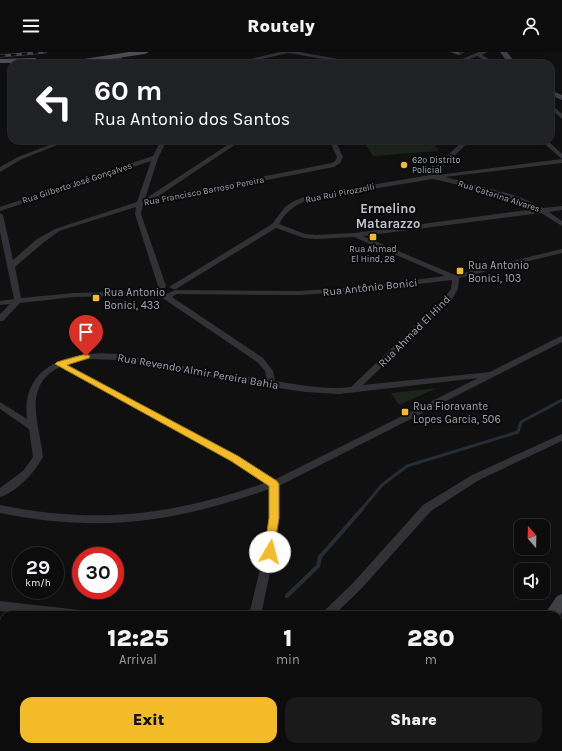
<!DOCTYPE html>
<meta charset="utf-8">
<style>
:root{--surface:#0c0c0d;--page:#1a1a1b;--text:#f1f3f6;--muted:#9a9b9d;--line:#2c2c2e;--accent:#f2bb27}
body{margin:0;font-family:Karla,sans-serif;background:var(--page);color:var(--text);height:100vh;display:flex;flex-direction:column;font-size:15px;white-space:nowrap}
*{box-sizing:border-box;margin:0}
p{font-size:13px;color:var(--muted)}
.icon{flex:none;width:22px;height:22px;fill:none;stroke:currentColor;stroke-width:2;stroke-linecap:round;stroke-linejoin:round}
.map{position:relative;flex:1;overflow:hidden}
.sheet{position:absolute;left:0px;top:559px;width:562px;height:140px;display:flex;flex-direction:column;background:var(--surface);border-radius:12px 12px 0 0;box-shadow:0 2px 10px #0003,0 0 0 1px var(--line)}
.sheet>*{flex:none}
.hud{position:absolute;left:8px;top:8px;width:546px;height:84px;border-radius:12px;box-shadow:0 2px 10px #0003,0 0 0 1px var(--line);background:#202124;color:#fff;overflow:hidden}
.needle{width:26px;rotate:340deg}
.buttons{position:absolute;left:514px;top:467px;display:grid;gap:8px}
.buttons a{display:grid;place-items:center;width:36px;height:36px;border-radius:8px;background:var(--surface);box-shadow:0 2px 10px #0003,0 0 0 1px var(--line);font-size:20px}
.speed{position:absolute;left:12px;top:495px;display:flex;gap:8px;font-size:20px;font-weight:700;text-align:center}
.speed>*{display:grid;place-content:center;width:52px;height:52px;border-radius:50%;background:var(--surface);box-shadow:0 2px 10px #0003,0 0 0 1px var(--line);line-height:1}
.speed small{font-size:10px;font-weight:400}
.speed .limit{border:6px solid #d22;background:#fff;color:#111}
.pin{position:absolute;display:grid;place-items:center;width:34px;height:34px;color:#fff;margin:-41px -17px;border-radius:50% 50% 50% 0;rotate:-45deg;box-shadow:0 0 4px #0007}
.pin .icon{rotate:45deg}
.me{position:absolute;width:44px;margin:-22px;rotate:8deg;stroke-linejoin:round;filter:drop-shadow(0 0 3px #0008)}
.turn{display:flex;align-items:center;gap:14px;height:84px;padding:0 20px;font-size:18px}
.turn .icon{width:52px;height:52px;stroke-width:2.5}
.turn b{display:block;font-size:28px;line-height:34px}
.eta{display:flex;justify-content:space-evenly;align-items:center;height:68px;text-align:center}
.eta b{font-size:24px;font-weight:800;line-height:28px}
.primary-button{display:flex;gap:8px;margin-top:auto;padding:8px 20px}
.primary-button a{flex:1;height:46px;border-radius:12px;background:var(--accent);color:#111;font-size:16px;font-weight:800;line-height:46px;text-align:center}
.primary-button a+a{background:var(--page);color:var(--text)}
header{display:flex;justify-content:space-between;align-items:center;height:52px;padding:0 20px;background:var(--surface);font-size:18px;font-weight:800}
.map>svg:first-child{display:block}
.green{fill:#1c241d}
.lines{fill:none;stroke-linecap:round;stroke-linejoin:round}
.stream-far1{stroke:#262d35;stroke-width:3}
.stream{stroke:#262d35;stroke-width:4}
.minor{fill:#313136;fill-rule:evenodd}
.secondary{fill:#3f4046;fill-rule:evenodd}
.primary{fill:#4d4e55;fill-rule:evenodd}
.rail-casing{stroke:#48494f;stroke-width:3}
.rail{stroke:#0b0b0c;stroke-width:2;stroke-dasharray:5.5;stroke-linecap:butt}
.wall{fill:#414146}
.shaded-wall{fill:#29292c}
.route{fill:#f2bb27;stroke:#9d7a19}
.poi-dot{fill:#f2bb27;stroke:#0b0b0c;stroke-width:1.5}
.labels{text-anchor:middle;stroke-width:4;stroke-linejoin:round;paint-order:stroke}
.far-poi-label{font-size:9px;fill:#a1a5b2;stroke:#0b0b0c;text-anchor:start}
.far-street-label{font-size:9px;fill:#a1a5b2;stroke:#0b0b0c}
.poi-label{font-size:11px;fill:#a1a5b2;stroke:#0b0b0c;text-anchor:start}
.street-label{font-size:11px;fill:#a1a5b2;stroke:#0b0b0c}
.far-district-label{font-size:13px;font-weight:bold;fill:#c2c4ce;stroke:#0b0b0c}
</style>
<header><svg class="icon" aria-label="menu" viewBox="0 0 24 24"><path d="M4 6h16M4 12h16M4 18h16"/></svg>Routely<svg class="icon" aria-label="person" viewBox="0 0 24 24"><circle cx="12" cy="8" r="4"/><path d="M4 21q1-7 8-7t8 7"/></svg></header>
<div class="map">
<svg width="562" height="699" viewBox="0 0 562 699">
<rect width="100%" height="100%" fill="#101011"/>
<path class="green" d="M363,88H431L439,99L373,104Z
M437,336L399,353L391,341Z"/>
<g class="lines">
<path class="stream-far1" d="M361,458L382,433L407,414L518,380L521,370L562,348"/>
<path class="stream" d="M287,544L318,514L320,505L362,457"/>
<path class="minor" d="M280,0H299L366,12H354L288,1L239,12H229Z
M479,0H487L482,3L497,12H490L477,4L458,12H450Z
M119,3L124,4L116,12H110Z
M550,51L562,62V67L550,56Z
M62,88H70L22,107L0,120V115L18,105Z
M161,88H167L158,106L145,147L235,88H242L157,145L332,111L335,109L337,105L329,88H335L343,105L340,111L334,115L143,152L141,162L166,234L165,236H159L158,234L135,162L136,155L59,179L43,191L15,215L21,246L74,241L156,239L166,242L175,238L299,239L361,235L445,224L354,185L316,187L304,186L276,176L176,237H173L169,235L272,172L285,155L294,149L307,144L430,123L435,115L464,88H471L440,117L437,123L562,107V111L445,125L503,140L520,145L543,156L562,154V158L549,160L562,169V174L541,161L363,184L455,223L562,197V201L459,226L458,237L451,249L363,333L490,320L559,285L562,284V290L279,434V466L277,487L261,563H249L267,487L269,466V437C173,471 100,481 0,461V453C99,473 171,463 265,431L231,409L60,315C21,334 40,373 43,405C35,420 17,440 0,445V436L23,419L33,405L29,377L0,357V350L27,367C20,313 72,297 117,302C137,305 157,309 177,313C207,318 237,323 267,328L265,319L257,310L164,247L154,243L74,245L20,251L3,269H0V262L10,252L0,253V249L14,247L0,180V161L3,163L13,208L37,187L55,177L137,150L151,109L0,159V155L153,104ZM433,127L498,142L535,157L354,181L316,183L305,182L279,172C287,158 296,152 311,147ZM452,228L451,237L445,245L351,335C326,338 301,333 275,329L273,319L263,306L172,245L177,242L299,243L361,239ZM90,307L116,308L271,335L305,340L339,342L478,326L274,428L237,405L67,312Z
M540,88H547L562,102V107Z
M562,382V389L479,428L431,459L361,537L334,563H321L323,560L353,531L423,453L472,423Z
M0,549L80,558L84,560L86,563H38L0,559Z
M4,589V600L0,601V590Z
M63,695H81L80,699H62Z
M269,695H281V699H269Z
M423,695H439L438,699H422Z"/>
<path class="secondary" d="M500,0H507L516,12H509Z
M550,38L562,43V48L550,43Z
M562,542V560L558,567V563H544L557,544Z
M477,695H495L493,699H475Z"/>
<path class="primary" d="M129,0H149L145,2L84,11H0V7L33,6H36V9L84,7Z"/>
<defs>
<path id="rail" d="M0,4L45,0"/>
</defs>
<use href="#rail" class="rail-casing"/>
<use href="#rail" class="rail"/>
</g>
<path class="wall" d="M450,0H465L459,3Z"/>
<path class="shaded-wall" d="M459,0H465L459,3Z"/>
<path class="route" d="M86,302L90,304L89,306L67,313L238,404L277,429L279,432V466L273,503L270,504L266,503L264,500L269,466V434L231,409L55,312L57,310Z"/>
<g class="poi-dot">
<circle cx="404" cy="113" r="4"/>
<rect x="369" y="181" width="8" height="8" rx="2"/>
<rect x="456" y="215" width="8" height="8" rx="2"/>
<rect x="92" y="242" width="8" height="8" rx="2"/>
<rect x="401" y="356" width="8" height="8" rx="2"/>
</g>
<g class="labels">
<g class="far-poi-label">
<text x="412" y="111">62º Distrito<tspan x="412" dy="10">Policial</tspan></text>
<text x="373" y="200" text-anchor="middle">Rua Ahmad<tspan x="373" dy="10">El Hind, 28</tspan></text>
</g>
<g class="far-street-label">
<text transform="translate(77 131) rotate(-18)" y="3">Rua Gilberto José Gonçalves</text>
<text transform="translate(204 139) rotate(-11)" y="3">Rua Francisco Barroso Pereira</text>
<text transform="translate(340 141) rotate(-11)" y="3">Rua Rui Pirozzelli</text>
<text transform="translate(499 144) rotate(18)" y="3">Rua Catarina Alvares</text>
</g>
<g class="poi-label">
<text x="468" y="217">Rua Antonio<tspan x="468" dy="13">Bonici, 103</tspan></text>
<text x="104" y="244">Rua Antonio<tspan x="104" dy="13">Bonici, 433</tspan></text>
<text x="413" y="358">Rua Fioravante<tspan x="413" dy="13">Lopes Garcia, 506</tspan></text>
</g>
<g class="street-label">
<text transform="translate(370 235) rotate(-6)" y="4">Rua Antônio Bonici</text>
<text transform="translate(414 279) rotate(-45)" y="4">Rua Ahmad El Hind</text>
<text transform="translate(198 319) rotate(10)" y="4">Rua Revendo Almir Pereira Bahia</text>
</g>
<g class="far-district-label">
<text x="388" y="161">Ermelino<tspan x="388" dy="15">Matarazzo</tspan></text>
</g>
</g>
</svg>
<div class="buttons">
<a><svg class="needle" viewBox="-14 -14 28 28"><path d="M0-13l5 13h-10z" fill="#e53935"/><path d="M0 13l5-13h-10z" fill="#9a9b9d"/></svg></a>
<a><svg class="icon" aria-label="sound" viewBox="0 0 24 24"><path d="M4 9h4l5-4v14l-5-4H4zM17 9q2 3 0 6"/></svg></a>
</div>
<div class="speed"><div>29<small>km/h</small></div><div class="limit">30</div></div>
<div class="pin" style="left:86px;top:304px;background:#d93025"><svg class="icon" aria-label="arrive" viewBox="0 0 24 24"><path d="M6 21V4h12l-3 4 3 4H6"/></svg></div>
<svg class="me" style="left:270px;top:500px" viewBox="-20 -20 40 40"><circle r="19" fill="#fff"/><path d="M0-13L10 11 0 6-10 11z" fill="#f2bb27"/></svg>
<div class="hud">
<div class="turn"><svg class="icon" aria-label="left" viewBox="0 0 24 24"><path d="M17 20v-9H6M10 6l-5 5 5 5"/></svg><div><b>60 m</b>Rua Antonio dos Santos</div></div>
</div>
<section class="sheet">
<div class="eta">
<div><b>12:25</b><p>Arrival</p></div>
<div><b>1</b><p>min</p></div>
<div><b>280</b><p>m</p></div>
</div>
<div class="primary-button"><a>Exit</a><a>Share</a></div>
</section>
</div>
